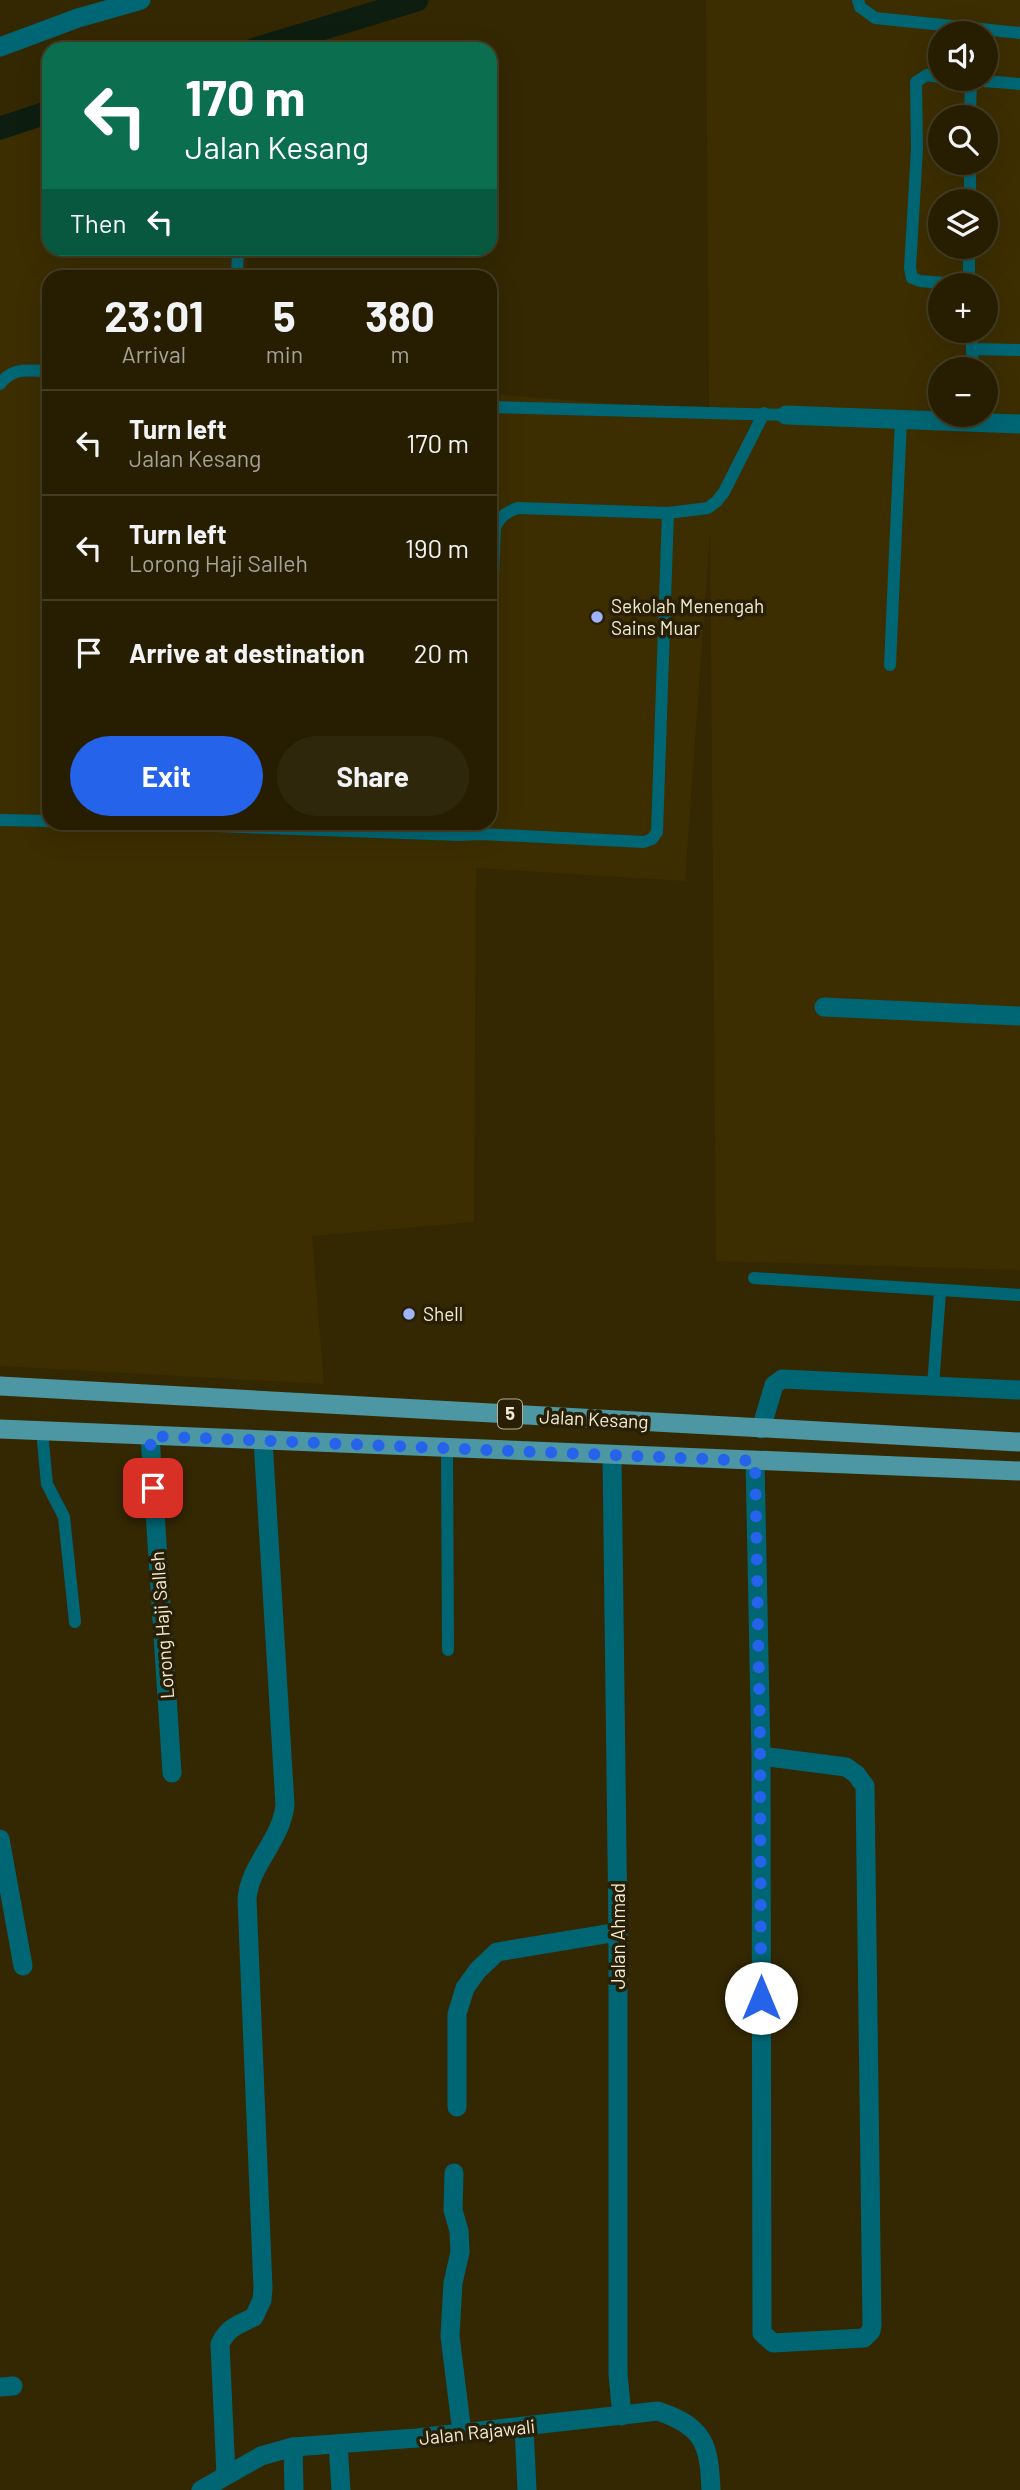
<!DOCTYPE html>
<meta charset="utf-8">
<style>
:root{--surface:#271e02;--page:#2f270c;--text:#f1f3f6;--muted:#a4a299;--line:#433c24;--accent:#2563eb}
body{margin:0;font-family:Barlow,sans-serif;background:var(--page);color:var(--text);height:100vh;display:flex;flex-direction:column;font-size:26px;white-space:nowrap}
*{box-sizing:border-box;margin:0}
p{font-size:23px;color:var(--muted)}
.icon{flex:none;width:38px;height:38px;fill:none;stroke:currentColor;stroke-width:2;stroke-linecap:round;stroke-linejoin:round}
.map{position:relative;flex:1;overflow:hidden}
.side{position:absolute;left:42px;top:270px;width:455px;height:560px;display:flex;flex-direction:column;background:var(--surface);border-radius:21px;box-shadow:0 7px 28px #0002,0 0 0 2px var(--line)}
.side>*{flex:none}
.guide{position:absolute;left:42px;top:42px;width:455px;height:214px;border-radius:21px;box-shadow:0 7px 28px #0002,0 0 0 2px var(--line);background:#0b6e4f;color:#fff;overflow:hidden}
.tools{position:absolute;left:928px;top:21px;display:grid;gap:14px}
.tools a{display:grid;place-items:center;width:70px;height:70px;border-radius:50%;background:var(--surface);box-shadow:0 7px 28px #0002,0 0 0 2px var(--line);font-size:35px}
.pin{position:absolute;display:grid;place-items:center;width:60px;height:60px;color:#fff;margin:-30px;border-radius:14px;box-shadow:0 4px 10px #0006}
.me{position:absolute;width:77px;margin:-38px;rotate:0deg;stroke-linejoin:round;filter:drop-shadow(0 0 5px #0008)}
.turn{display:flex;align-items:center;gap:24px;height:147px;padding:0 28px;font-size:32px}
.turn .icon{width:91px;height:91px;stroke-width:2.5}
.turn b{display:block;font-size:49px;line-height:60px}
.then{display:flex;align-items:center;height:66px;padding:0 28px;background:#0003;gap:14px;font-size:26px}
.eta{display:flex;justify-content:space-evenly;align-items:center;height:119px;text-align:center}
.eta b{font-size:42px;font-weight:700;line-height:49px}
.action{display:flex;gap:14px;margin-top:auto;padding:14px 28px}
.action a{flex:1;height:80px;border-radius:42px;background:var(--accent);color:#fff;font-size:28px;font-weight:700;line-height:80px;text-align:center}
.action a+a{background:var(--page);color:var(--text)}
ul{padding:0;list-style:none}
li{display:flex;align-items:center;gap:21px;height:105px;padding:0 28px;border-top:2px solid var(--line)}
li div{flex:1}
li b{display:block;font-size:26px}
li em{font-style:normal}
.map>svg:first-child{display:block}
.built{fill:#3c2e00;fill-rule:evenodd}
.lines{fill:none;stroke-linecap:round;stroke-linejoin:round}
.canal{stroke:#0d1e11;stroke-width:23}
.service{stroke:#016674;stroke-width:12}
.minor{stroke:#016674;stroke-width:19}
.tertiary{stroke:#016674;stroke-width:19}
.primary{stroke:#4d97a5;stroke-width:19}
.route{stroke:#2563eb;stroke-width:12;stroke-dasharray:0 21.6}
.poi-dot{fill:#9eb4fd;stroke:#281f04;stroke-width:2.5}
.labels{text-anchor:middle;stroke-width:7;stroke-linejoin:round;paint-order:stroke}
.shield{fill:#281f04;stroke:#b5ad97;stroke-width:2}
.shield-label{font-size:18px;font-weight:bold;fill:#f1ead6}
.poi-label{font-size:19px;fill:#f1ead6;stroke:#281f04;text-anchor:start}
.street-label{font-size:19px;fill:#f1ead6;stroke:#281f04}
</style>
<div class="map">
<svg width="1020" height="2490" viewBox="0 0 1020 2490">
<rect width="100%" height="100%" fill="#342803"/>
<path class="built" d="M706,0H1020V1270L716,1261L710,532L685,881L476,868L474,1222L312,1236L324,1384L0,1366V140L49,122V248L248,249L246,276H49V822H490V394L709,411ZM940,33H985V79H940ZM940,117H985V163H940ZM940,201H985V247H940ZM940,285H985V331H940ZM940,369H985V415H940Z"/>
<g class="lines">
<path class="canal" d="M255,49L417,0
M0,128L49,112"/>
<path class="service" d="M858,0L860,7L875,18L1020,33
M940,77L927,75L916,82L917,149L910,268L912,278L920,281L969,285
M970,117L971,80L1020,84
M970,201V163
M237,276L238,248
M969,285V247
M971,331L973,369
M972,349L1020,350
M0,384C13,366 29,371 49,371
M490,407L786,415
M490,653L495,527C501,516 506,512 518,508L668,513L708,508L717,501L724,492L764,413
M890,665L901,419
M0,820L49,821
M106,822L459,835L481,834L482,822
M481,834L644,842L652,839L657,832L668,513
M754,1278L1020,1295
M933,1386L940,1292
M42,1431L47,1484L64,1517L75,1622
M447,1448L448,1650"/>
<path class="minor" d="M0,47L78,18L141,0
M786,415L1020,424
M824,1007L1020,1016
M761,1429L774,1385L782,1379L1020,1390
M150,1436L172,1773
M612,1455L618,1932V2374L622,2416
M755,1461L761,1756L762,2333L773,2343L864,2338L871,2331L872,2325L865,1786L856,1774L846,1767L761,1756
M0,1839L23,1966
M457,2107V2014L465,1988L478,1970L497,1952L618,1932
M454,2173L453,2210L459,2231L460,2252L453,2283L450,2336L462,2433
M0,2387L13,2386
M524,2427L527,2490
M338,2444L341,2490
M293,2447L294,2490
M226,2475L220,2344C228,2327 238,2325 254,2317L262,2300L263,2288L247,1899C250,1864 281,1841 285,1805L263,1440"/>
<path class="tertiary" d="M201,2490L261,2456L293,2447L417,2438L658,2411C705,2427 709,2445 711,2490"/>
<path class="primary" d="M0,1386L1020,1442
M0,1429L1020,1471"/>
</g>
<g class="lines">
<path class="route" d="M153,1488L150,1436L755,1461L760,1734L761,1998"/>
</g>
<g class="poi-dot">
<circle cx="597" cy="617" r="7"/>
<circle cx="409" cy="1314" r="7"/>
</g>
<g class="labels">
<rect class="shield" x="498" y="1399.5" width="24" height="29" rx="5"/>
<g class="shield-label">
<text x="510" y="1420">5</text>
</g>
<g class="poi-label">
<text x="611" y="613">Sekolah Menengah<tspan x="611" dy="22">Sains Muar</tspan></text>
<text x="423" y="1321">Shell</text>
</g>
<g class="street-label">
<text transform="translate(594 1419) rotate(3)" y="7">Jalan Kesang</text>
<text transform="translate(162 1625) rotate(-94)" y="7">Lorong Haji Salleh</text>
<text transform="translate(618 1936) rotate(-90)" y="7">Jalan Ahmad</text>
<text transform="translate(477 2432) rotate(-6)" y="7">Jalan Rajawali</text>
</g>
</g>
</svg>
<div class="tools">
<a><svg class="icon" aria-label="sound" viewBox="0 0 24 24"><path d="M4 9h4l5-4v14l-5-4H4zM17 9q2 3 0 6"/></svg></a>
<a><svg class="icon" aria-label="search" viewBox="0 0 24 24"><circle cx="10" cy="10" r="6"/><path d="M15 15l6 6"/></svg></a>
<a><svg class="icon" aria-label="layers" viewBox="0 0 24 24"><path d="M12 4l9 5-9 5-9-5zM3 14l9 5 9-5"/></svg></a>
<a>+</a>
<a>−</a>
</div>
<div class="pin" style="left:153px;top:1488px;background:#d93025"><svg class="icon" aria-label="arrive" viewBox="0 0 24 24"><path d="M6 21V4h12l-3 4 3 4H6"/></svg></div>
<svg class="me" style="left:761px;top:1998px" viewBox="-20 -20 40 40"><circle r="19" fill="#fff"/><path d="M0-13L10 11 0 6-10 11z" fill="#2563eb"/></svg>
<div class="guide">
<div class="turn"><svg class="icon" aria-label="left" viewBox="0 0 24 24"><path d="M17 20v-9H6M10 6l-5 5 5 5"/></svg><div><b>170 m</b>Jalan Kesang</div></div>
<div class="then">Then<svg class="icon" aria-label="left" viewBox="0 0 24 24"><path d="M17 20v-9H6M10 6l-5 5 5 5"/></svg></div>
</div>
<section class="side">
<div class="eta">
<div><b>23:01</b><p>Arrival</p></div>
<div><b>5</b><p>min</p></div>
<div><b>380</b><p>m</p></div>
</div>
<ul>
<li><svg class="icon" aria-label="left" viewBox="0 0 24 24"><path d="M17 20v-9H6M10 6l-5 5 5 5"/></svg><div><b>Turn left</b><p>Jalan Kesang</p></div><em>170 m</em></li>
<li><svg class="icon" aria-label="left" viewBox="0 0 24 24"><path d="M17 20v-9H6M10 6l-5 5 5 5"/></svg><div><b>Turn left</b><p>Lorong Haji Salleh</p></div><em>190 m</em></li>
<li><svg class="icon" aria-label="arrive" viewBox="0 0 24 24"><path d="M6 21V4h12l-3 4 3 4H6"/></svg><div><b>Arrive at destination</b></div><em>20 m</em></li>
</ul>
<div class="action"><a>Exit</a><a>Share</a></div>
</section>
</div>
